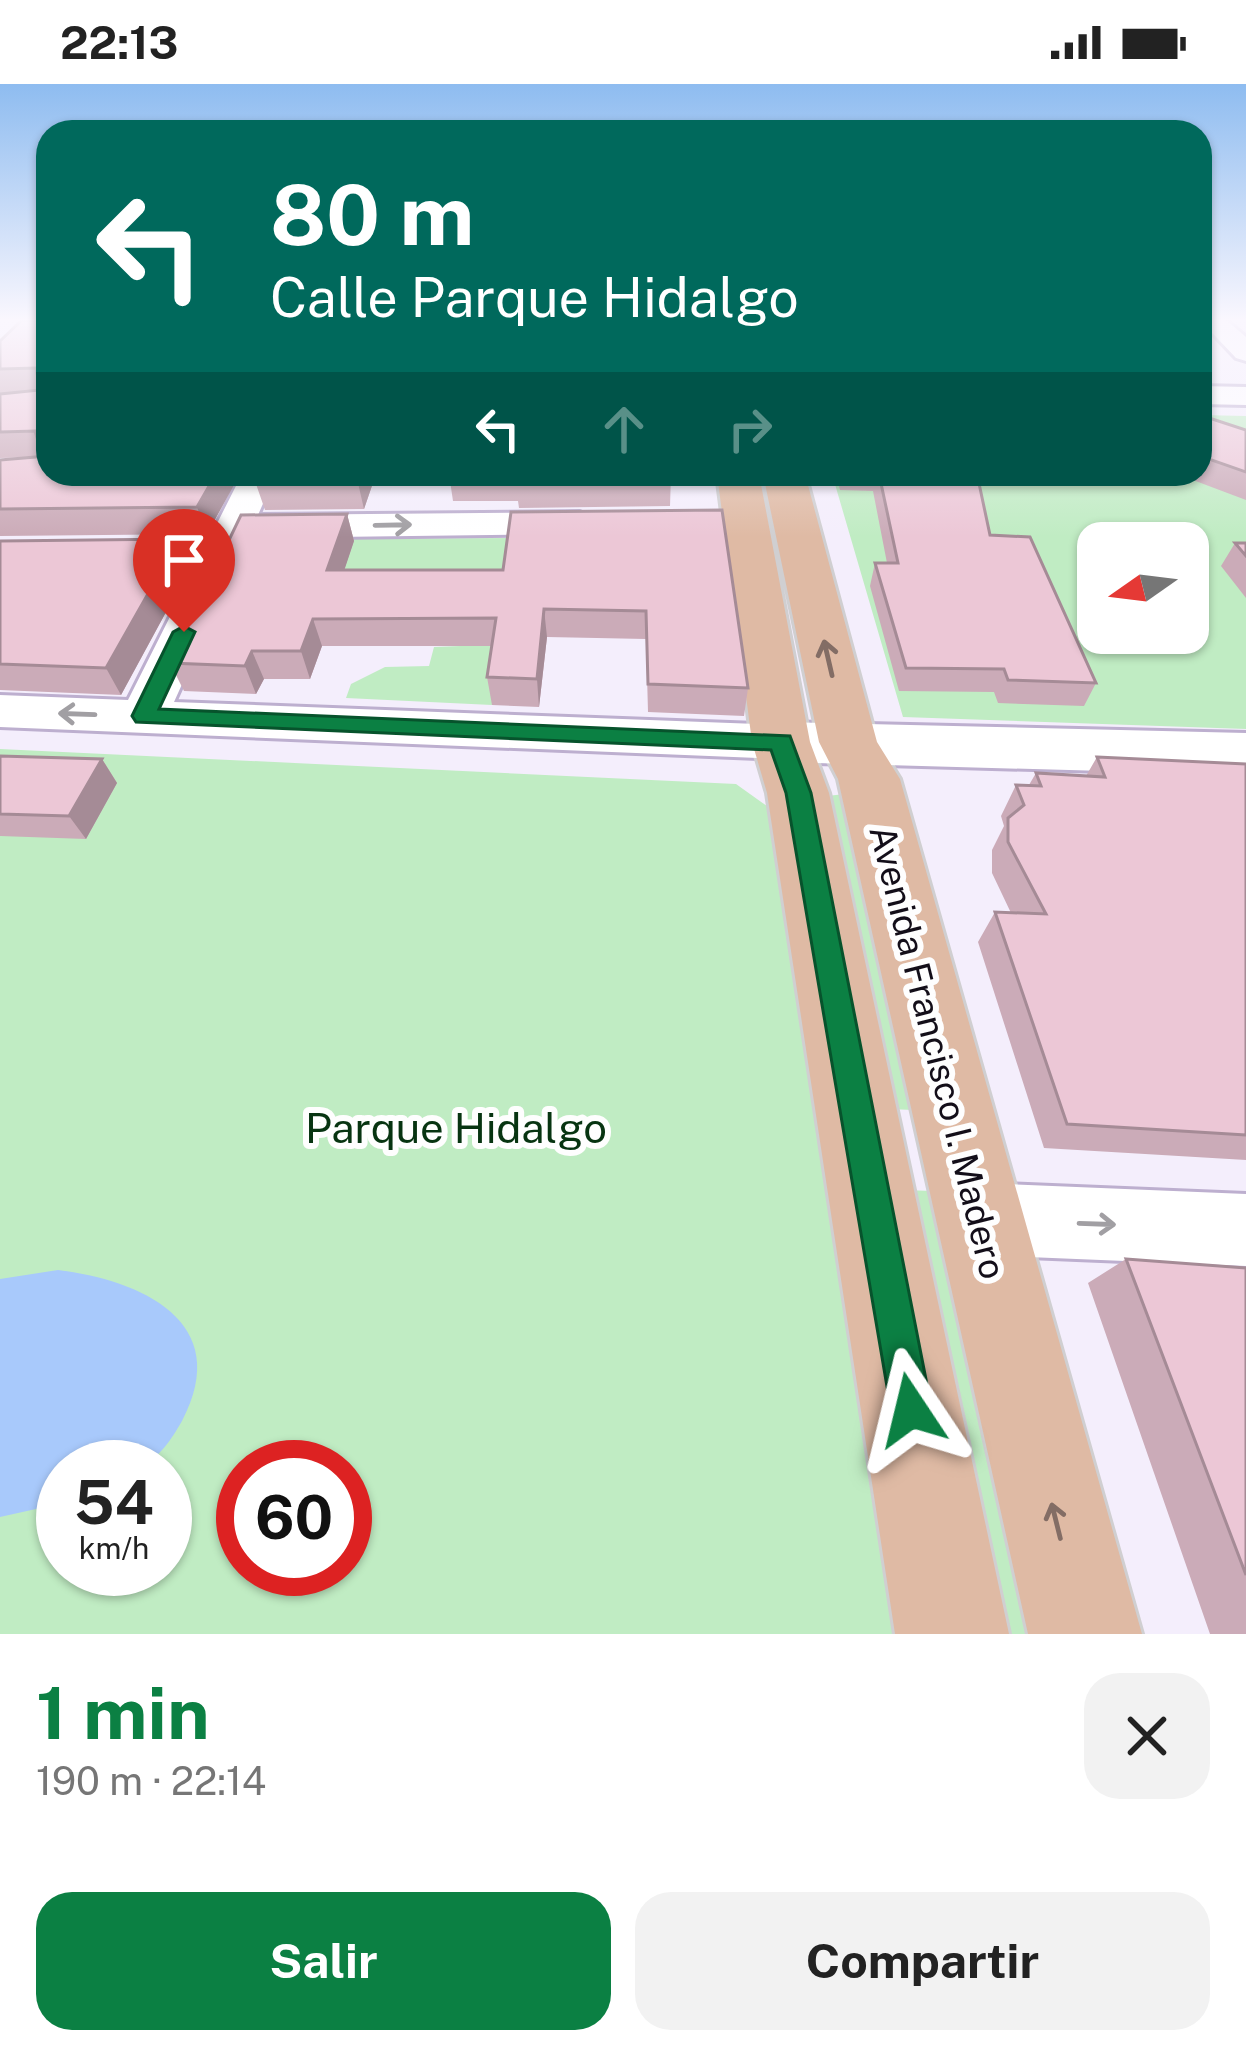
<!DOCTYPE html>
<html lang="es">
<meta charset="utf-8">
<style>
:root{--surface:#fff;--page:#f2f2f2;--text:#222;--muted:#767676;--accent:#0b8043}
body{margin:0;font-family:"Public Sans",sans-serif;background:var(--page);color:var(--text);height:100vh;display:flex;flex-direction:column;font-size:45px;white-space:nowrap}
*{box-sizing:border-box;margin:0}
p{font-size:39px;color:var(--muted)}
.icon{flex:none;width:66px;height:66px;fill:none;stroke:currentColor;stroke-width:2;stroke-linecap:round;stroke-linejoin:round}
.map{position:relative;height:1550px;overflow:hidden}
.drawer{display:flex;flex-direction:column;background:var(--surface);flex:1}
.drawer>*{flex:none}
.hud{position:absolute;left:36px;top:36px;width:1176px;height:366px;border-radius:36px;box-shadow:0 3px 9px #0004;background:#00695c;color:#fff;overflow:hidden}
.needle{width:78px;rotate:256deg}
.buttons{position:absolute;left:1077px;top:438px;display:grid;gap:24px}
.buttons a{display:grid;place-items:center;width:132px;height:132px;border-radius:24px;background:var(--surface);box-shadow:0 3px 9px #0004;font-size:60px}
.speed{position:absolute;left:36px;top:1356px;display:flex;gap:24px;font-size:60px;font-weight:700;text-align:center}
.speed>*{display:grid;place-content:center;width:156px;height:156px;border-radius:50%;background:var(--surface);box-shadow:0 3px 9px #0004;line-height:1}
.speed small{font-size:30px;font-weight:400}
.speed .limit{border:18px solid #d22;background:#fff;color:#111}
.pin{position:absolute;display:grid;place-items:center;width:102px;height:102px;color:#fff;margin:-123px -51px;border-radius:50% 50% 50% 0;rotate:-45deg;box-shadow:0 0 12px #0007}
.pin .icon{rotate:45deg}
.me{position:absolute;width:132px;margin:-66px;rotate:350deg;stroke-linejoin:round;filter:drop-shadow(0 0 9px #0008)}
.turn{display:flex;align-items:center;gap:42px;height:252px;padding:0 36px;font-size:54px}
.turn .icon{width:156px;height:156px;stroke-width:2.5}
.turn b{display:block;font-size:84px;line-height:102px}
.lanes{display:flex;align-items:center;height:114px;padding:0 36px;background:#0003;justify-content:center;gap:60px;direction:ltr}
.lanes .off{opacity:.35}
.round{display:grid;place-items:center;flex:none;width:126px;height:126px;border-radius:36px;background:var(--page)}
.overview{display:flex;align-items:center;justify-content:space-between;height:204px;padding:0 36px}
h1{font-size:72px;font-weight:700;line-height:90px;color:var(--accent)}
.action{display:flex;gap:24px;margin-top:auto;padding:24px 36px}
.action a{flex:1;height:138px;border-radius:36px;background:var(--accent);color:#fff;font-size:48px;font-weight:700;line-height:138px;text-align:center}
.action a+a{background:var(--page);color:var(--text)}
.status{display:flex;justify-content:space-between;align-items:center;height:84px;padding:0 60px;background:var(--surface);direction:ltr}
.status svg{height:33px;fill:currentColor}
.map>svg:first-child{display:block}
.green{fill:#c0ecc3;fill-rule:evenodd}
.water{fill:#a8c9fb}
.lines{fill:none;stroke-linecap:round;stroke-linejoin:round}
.minor-casing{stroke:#bdafcf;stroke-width:6}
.secondary-casing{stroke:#bdafcf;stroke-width:6}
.primary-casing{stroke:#d0cfd1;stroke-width:6}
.minor{fill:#fff;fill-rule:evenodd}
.secondary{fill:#fff;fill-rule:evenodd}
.primary{fill:#dfbaa4;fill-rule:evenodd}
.wall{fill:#cbabb8}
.shaded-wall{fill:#a58b96}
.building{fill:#ecc7d6;stroke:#a58b96;stroke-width:3}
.oneway{stroke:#a19fa3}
.oneway2{stroke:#836d65}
.route{fill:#0b8043;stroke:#07532c;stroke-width:3}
.labels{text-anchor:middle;stroke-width:12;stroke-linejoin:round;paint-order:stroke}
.street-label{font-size:36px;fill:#130e19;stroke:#fefefe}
.near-park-label{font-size:42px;fill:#073411;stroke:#fefefe}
</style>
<div class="status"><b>22:13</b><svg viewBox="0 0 49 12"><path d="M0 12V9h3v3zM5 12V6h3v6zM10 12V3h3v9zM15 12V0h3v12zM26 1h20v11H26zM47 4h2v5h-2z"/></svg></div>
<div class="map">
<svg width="1246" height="1550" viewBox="0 0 1246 1550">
<rect width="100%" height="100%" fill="#f4eefc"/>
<path class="green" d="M1200,331L1246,332V645L903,633L832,390H1200ZM1098,459H1188V549H1098Z
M514,454L492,621L346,614L351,600L385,583L429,582L434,563L460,562L370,519L316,455Z
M0,665L736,700L771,725L898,1550H0ZM63,1383H165V1485H63ZM243,1383H345V1485H243Z
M845,710L913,1026L889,1025L827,712Z
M903,1106L933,1107L1035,1550H992Z"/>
<path class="water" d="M58,1186C140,1196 235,1237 182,1337C172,1354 159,1376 138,1383C118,1389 84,1383 63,1383V1419L0,1433V1195Z"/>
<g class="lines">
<defs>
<path id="minor" d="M1200,236H1226L1246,253V277L1236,274Z
M1200,302L1246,303V321L1200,320Z
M242,390H276L258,431L580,428L599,439L580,450L248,454L174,618L781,641L798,646L805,658L798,670L781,675L0,643V611L128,616Z
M980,1099L1246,1110V1182L980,1171L955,1160L944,1135L955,1110Z"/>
<path id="secondary" d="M781,638L1246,649V691L781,678L760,672L752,658L760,644Z"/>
<path id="primary" d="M717,390H759L810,658L829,709L1009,1550H895L767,709L752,658Z
M763,390H805L877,658L900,695L1142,1550H1028L838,695L819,658Z"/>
</defs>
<use href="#minor" class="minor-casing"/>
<use href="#secondary" class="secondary-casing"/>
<use href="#primary" class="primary-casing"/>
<use href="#minor" class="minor"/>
<use href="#secondary" class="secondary"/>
<use href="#primary" class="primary"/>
</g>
<path class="wall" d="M48,236V390H240L207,450L0,452V376L46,373L0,374V257Z
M1200,331L1246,346V416L1177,390H1200Z
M376,390L364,425L265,426L256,400Z
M449,390H671L670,422L519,424L518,417H453Z
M836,390H977L990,451L1096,599L1084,622L998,619L994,608L899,607L870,502L875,479H887L873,407L840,406Z
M722,426L748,604L744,632L648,628L646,555L547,553L539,623L492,621L487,593L492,562H322L310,595H264L256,610L184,607L170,579L347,430L354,457L344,486H503Z
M179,455L191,482L121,611L0,606V457Z
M1235,459H1246V514L1221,482Z
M0,672L102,675L117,699L86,755L0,752Z
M1097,673L1246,680V1076L1044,1064L978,858L995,828L1011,829L992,789V766L1004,742L1001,732L1016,701H1029L1036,689L1086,692Z
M1126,1175L1246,1184V1550H1210L1088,1199Z"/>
<path class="shaded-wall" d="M216,390H240L207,450L197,423Z
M361,390H376L364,425L358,399Z
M347,430L354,457L335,514L327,486Z
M179,455L191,482L121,611L106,584Z
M544,525L547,553L539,623L537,595Z
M313,535L322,562L310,595L301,567Z
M252,567L264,595L256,610L245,582Z
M102,675L117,699L86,755L69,732Z"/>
<path class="building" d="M22,236H48V362L39,360L35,347L0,348V310L40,306L36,284L0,285V257Z
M1200,331L1246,346V388L1200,372Z
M48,372V390H216L197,423L0,425V376Z
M261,390H361L358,399L256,400Z
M449,390H671L672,396L516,398L517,391Z
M879,390H977L990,451L1030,453L1096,599L1008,596L1004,585L906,584L875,479H898Z
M722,426L748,604L648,600L646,527L544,525L537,595L487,593L496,534L313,535L301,567H252L245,582L170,579L241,431L347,430L327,486H503L511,428Z
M179,455L106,584L0,580V457Z
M1235,459H1246V472Z
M0,672L102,675L69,732L0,730Z
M1097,673L1246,680V1051L1067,1040L995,828L1046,830L1008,758V734L1024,721L1016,701L1041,702L1036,689L1105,693Z
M1126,1175L1246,1184V1491Z"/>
<defs><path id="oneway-shaft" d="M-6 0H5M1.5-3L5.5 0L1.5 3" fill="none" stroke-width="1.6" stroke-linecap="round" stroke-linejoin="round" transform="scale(3)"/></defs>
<g class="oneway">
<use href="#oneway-shaft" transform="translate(393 441) rotate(-1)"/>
<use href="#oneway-shaft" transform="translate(77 630) rotate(-178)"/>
<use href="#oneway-shaft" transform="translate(1097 1140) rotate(2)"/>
</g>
<g class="oneway2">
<use href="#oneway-shaft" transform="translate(828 574) rotate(-103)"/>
<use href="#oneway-shaft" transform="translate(1056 1437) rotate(-104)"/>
</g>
<linearGradient id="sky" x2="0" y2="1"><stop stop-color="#8ebcf0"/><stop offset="0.52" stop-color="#faf7fe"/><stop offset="1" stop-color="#faf7fe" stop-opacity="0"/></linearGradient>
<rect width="1246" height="453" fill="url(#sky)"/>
<path class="route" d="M184,542L195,548L159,625L790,652L811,709L932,1326L926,1340L911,1346L897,1340L891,1326L786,709L771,666L136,638L132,632L173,548Z"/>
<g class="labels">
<g class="street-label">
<text transform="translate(938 968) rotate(76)" y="13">Avenida Francisco I. Madero</text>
</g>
<g class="near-park-label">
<text x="456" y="1059">Parque Hidalgo</text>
</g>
</g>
</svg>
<div class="buttons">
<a><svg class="needle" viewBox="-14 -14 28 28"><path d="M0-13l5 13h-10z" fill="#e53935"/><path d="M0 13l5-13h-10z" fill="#767676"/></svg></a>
</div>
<div class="speed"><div>54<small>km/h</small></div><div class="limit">60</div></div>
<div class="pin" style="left:184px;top:548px;background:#d93025"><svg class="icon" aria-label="arrive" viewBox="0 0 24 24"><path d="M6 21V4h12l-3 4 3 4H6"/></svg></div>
<svg class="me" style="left:911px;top:1326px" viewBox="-20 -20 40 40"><path d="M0-17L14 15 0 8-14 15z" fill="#0b8043" stroke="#fff" stroke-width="4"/></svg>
<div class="hud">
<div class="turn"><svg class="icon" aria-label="left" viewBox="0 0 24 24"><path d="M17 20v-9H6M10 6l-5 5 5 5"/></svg><div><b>80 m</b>Calle Parque Hidalgo</div></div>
<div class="lanes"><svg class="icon" aria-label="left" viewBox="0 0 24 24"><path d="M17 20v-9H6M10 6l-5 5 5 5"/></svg><svg class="icon off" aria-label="ahead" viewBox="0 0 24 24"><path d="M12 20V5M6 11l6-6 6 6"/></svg><svg class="icon off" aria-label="right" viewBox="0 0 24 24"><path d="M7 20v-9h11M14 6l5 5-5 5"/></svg></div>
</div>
</div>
<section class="drawer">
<div class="overview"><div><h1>1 min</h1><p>190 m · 22:14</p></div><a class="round"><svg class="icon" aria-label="close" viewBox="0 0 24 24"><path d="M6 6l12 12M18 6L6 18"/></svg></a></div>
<div class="action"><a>Salir</a><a>Compartir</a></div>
</section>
